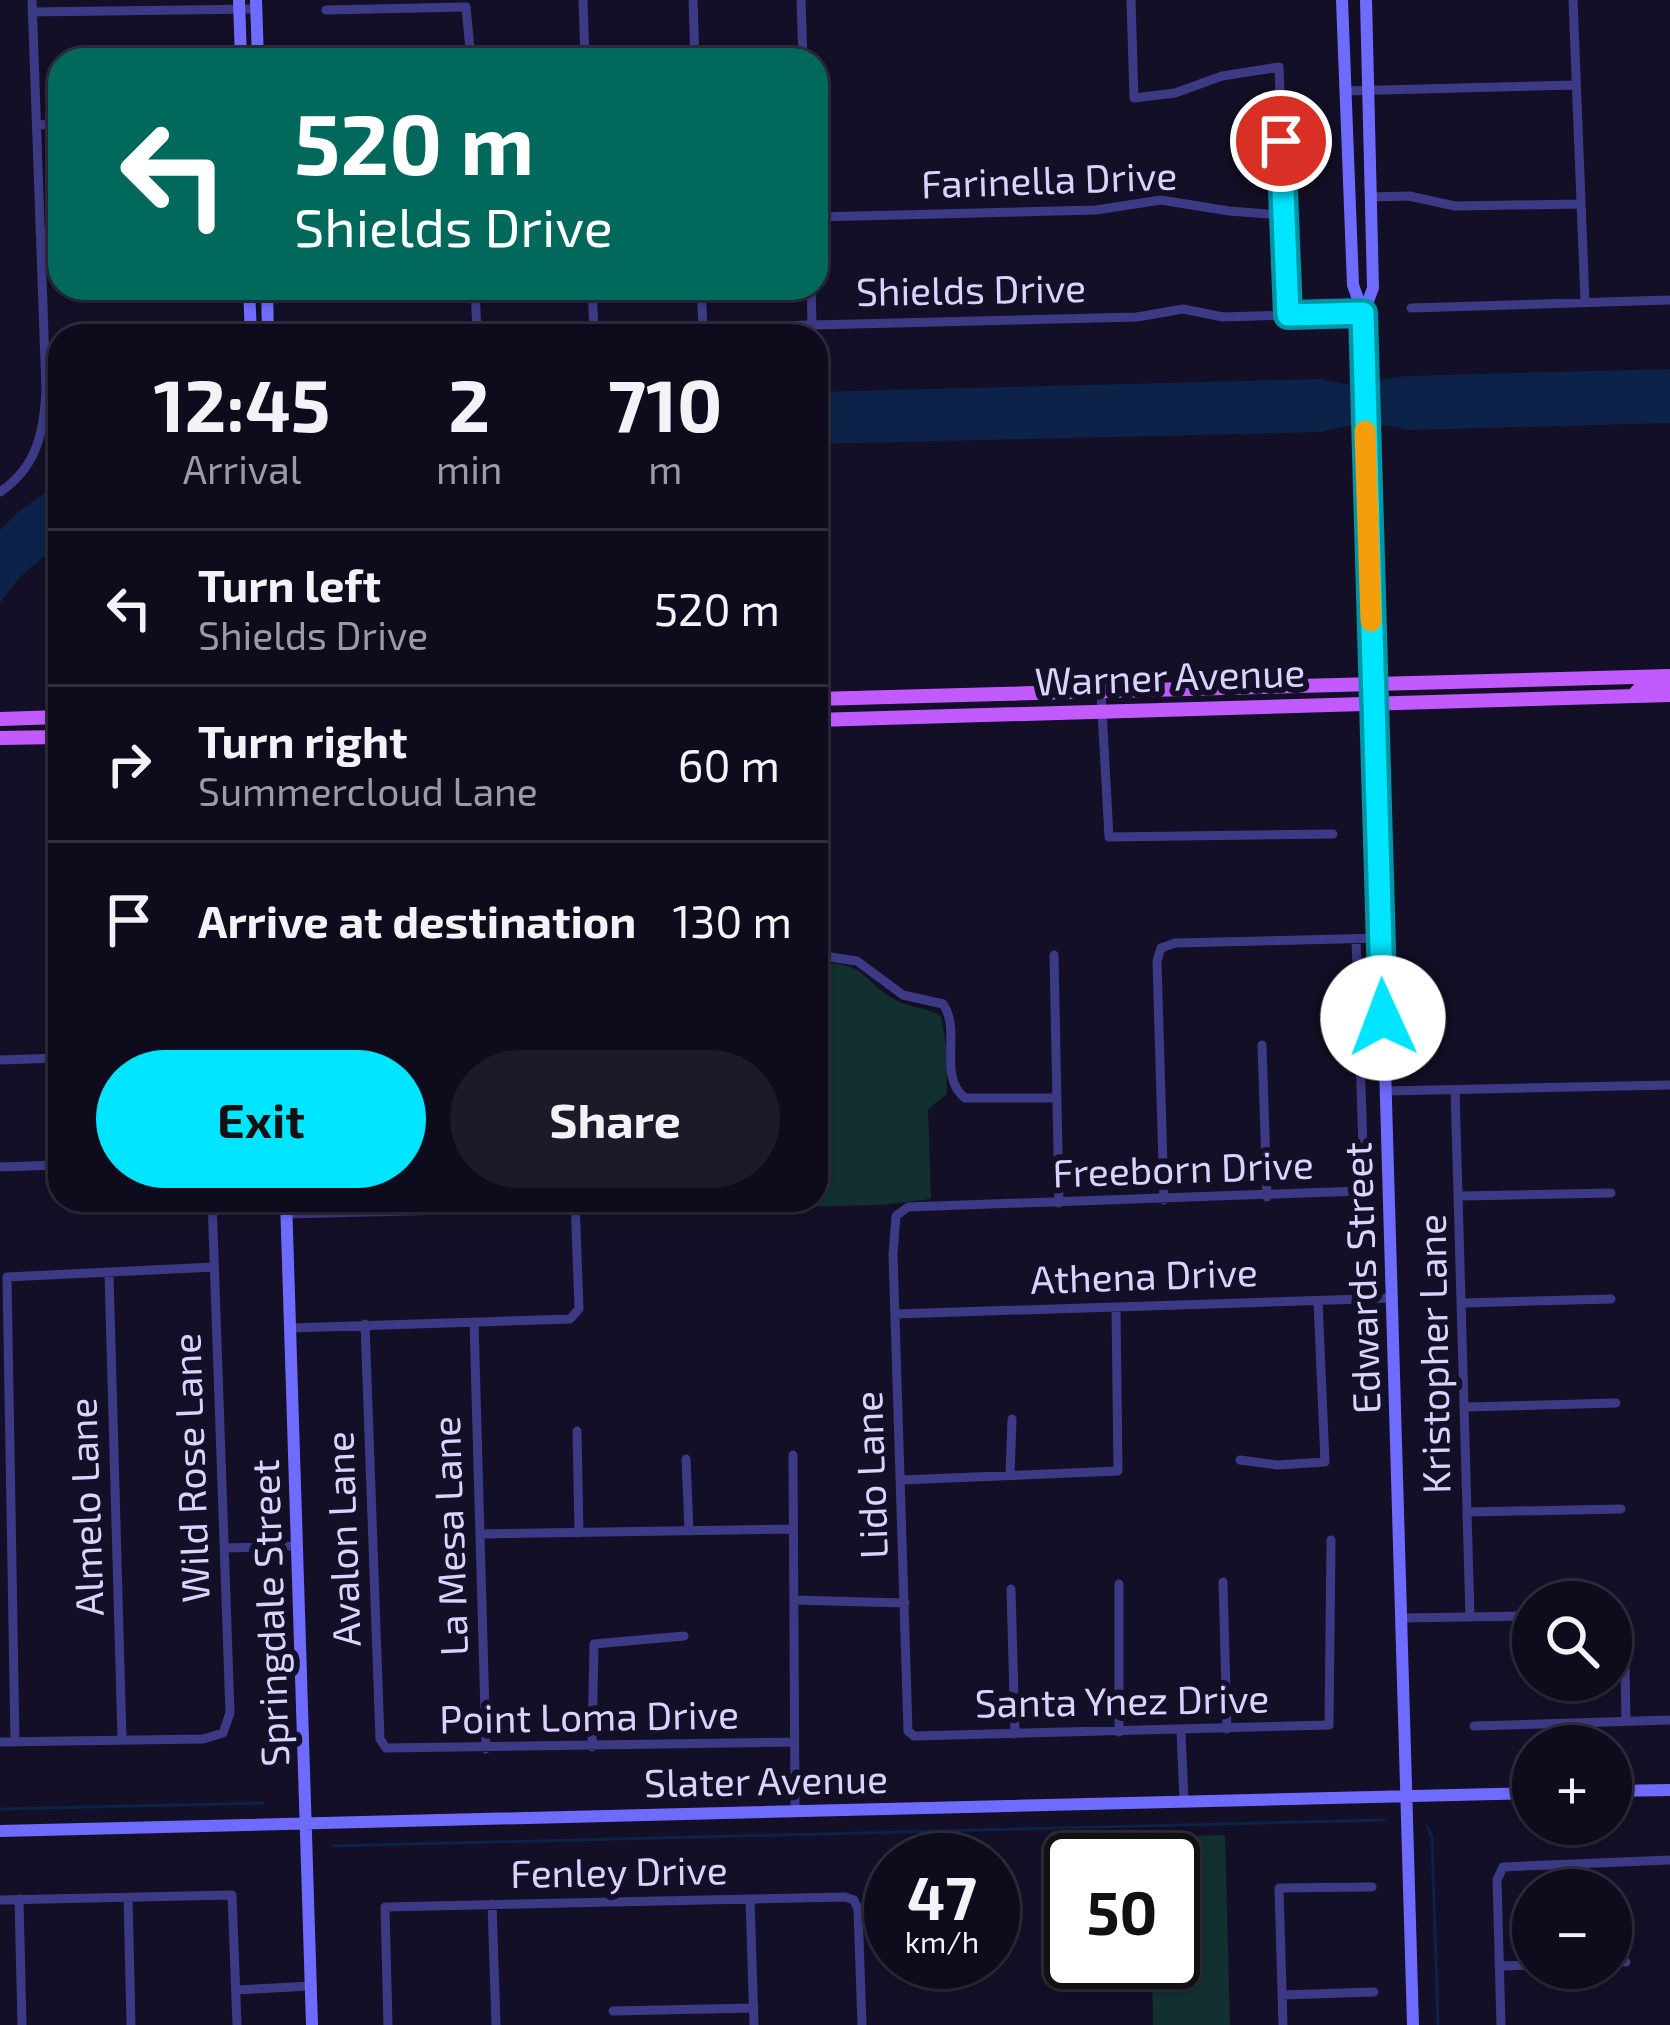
<!DOCTYPE html>
<meta charset="utf-8">
<style>
:root{--surface:#0e0b1c;--page:#1c1929;--text:#f1f3f6;--muted:#9b9ba3;--line:#2e2b3b;--accent:#00e5ff}
body{margin:0;font-family:"Exo 2",sans-serif;background:var(--page);color:var(--text);height:100vh;display:flex;flex-direction:column;font-size:45px;white-space:nowrap}
*{box-sizing:border-box;margin:0}
p{font-size:39px;color:var(--muted)}
.icon{flex:none;width:66px;height:66px;fill:none;stroke:currentColor;stroke-width:2;stroke-linecap:round;stroke-linejoin:round}
.map{position:relative;flex:1;overflow:hidden}
.side{position:absolute;left:48px;top:324px;width:780px;height:888px;display:flex;flex-direction:column;background:var(--surface);border-radius:36px;box-shadow:0 3px 9px #0004,0 0 0 3px var(--line)}
.side>*{flex:none}
.top-card{position:absolute;left:48px;top:48px;width:780px;height:252px;border-radius:36px;box-shadow:0 3px 9px #0004,0 0 0 3px var(--line);background:#00695c;color:#fff;overflow:hidden}
.buttons{position:absolute;left:1512px;top:1581px;display:grid;gap:24px}
.buttons a{display:grid;place-items:center;width:120px;height:120px;border-radius:50%;background:var(--surface);box-shadow:0 3px 9px #0004,0 0 0 3px var(--line);font-size:60px}
.speed{position:absolute;left:864px;top:1833px;display:flex;gap:24px;font-size:60px;font-weight:700;text-align:center}
.speed>*{display:grid;place-content:center;width:156px;height:156px;border-radius:50%;background:var(--surface);box-shadow:0 3px 9px #0004,0 0 0 3px var(--line);line-height:1}
.speed small{font-size:30px;font-weight:400}
.speed .limit{border:6px solid #111;border-radius:18px;background:#fff;color:#111}
.pin{position:absolute;display:grid;place-items:center;width:102px;height:102px;color:#fff;margin:-51px;border:6px solid #fff;border-radius:50%;box-shadow:0 3px 12px #0007}
.me{position:absolute;width:132px;margin:-66px;rotate:358deg;stroke-linejoin:round;filter:drop-shadow(0 0 9px #0008)}
.turn{display:flex;align-items:center;gap:42px;height:252px;padding:0 48px;font-size:54px}
.turn .icon{width:156px;height:156px;stroke-width:2.5}
.turn b{display:block;font-size:84px;line-height:102px}
.eta{display:flex;justify-content:space-evenly;align-items:center;height:204px;text-align:center}
.eta b{font-size:72px;font-weight:700;line-height:84px}
.cta{display:flex;gap:24px;margin-top:auto;padding:24px 48px}
.cta a{flex:1;height:138px;border-radius:72px;background:var(--accent);color:#111;font-size:48px;font-weight:700;line-height:138px;text-align:center}
.cta a+a{background:var(--page);color:var(--text)}
ul{padding:0;list-style:none}
li{display:flex;align-items:center;gap:36px;height:156px;padding:0 48px;border-top:3px solid var(--line)}
li div{flex:1}
li b{display:block;font-size:45px}
li em{font-style:normal}
.map>svg:first-child{display:block}
.green{fill:#12302f}
.water{fill:#0c2248}
.lines{fill:none;stroke-linecap:round;stroke-linejoin:round}
.stream{stroke:#0c2248;stroke-width:3}
.street{stroke:#3d3a85;stroke-width:9}
.secondary{stroke:#6f6bff;stroke-width:12}
.primary{stroke:#c25bff;stroke-width:14}
.route-casing{stroke:#0095a6;stroke-width:30}
.route{stroke:#00e5ff;stroke-width:21}
.slow{stroke:#f59e0b;stroke-width:21}
.labels{text-anchor:middle;stroke-width:12;stroke-linejoin:round;paint-order:stroke}
.street-label{font-size:39px;fill:#d9d4ff;stroke:#130f26}
</style>
<div class="map">
<svg width="1670" height="2025" viewBox="0 0 1670 2025">
<rect width="100%" height="100%" fill="#130f26"/>
<path class="green" d="M816,963C867,962 859,978 894,999C909,1008 926,1007 941,1016L946,1045L947,1094L928,1109L931,1199L880,1205L701,1209L700,1200H816Z
M1225,1835L1230,2025H1153L1152,1962H1173V1860H1150L1149,1837Z"/>
<path class="water" d="M1670,369V423L1408,430C1378,422 1351,423 1322,432L816,444V392L1321,379L1345,384L1406,376Z
M60,482V543L19,578L0,603V530L18,512Z"/>
<g class="lines">
<path class="stream" d="M0,1809L263,1803
M1427,1826L1432,1837L1438,2025
M333,1846L1384,1820"/>
<path class="street" d="M583,0L585,60
M693,0L695,60
M801,0L803,60
M1131,0L1134,98L1175,93L1222,76L1279,67L1288,315
M1573,0L1585,302
M326,10L466,7L471,60
M32,12L256,9
M1345,91L1576,85
M37,125L60,124
M1372,197L1409,196L1455,206L1580,204
M816,217L1096,210L1161,200L1229,211L1283,215
M40,232H60
M475,288L477,333
M592,288L594,330
M701,288L703,327
M811,288L812,323
M1411,308L1670,300
M361,336L1137,317L1183,309L1223,317L1363,313
M0,492C37,467 44,432 46,390L32,0
M1101,693L1109,837L1333,834
M816,955L857,961L903,995L943,1004C962,1031 937,1076 965,1098H1057
M1054,955L1059,1203
M1262,1045L1267,1197
M0,1060L60,1058
M1455,1090L1470,1617
M1385,1091L1670,1085
M0,1167L60,1165
M1460,1196L1611,1193
M1164,1200L1157,961L1161,948L1175,943L1381,938
M287,1214L575,1207
M109,1273L122,1739
M1463,1303L1611,1299
M896,1314L1393,1298
M474,1322L486,1749
M365,1324L380,1739L386,1748L794,1742
M290,1328L570,1319L579,1309L575,1200
M1465,1407L1616,1403
M577,1431L579,1533
M793,1455L795,1811
M686,1459L689,1531
M1240,1460L1277,1465L1325,1462L1318,1301
M1010,1475L1012,1419
M901,1480L1118,1471L1116,1307
M1468,1512L1621,1509
M480,1534L793,1529
M1331,1540L1329,1725L914,1736L908,1731L893,1254L896,1216L908,1207L1360,1191L1364,1177L1356,939
M225,1548L297,1546
M1223,1582L1227,1729
M1011,1589L1015,1734
M794,1600L905,1603
M1611,1615H1624L1626,1721
M1402,1618L1533,1616
M1474,1726L1670,1720
M1119,1732V1584
M1181,1732L1184,1801
M15,1741L7,1277L214,1267
M0,1742L203,1739L223,1733L230,1713L212,1200
M592,1747L594,1644L684,1636
M128,1897L131,2025
M19,1899L22,2025
M750,1899L754,2025
M0,1900L232,1895L237,2025
M492,1904L496,2025
M1611,1962H1626
M1499,1966L1533,1965
M236,1990L311,1986
M1282,1995L1374,1992
M613,2011L754,2008
M388,2025L385,1907L845,1897L854,1900L858,1909L862,2025
M1283,2025L1279,1888L1372,1887
M1501,2025L1497,1880L1503,1867L1670,1860"/>
<path class="secondary" d="M239,0L241,60
M256,0L258,60
M1342,0L1353,285L1363,313L1413,2025
M249,288L251,336
M267,288L268,336
M1364,312L1373,288L1366,0
M286,1200L312,2025
M1611,1791L1670,1790
M0,1831L1533,1793"/>
<path class="primary" d="M1633,696L1642,686H1670
M816,699L1670,676
M0,719L60,717
M816,720L1670,695
M0,738L60,737"/>
</g>
<g class="lines">
<defs>
<path id="route" d="M1281,141L1288,315L1363,313L1383,1018"/>
</defs>
<use href="#route" class="route-casing"/>
<use href="#route" class="route"/>
<path class="slow" d="M1365,431L1371,621"/>
</g>
<g class="labels">
<g class="street-label">
<text transform="translate(1049 180) rotate(-2)" y="14">Farinella Drive</text>
<text transform="translate(971 290) rotate(-1)" y="14">Shields Drive</text>
<text transform="translate(1170 677) rotate(-2)" y="14">Warner Avenue</text>
<text transform="translate(1183 1169) rotate(-2)" y="14">Freeborn Drive</text>
<text transform="translate(1144 1276) rotate(-2)" y="14">Athena Drive</text>
<text transform="translate(1362 1278) rotate(-92)" y="14">Edwards Street</text>
<text transform="translate(1434 1354) rotate(-91)" y="14">Kristopher Lane</text>
<text transform="translate(191 1468) rotate(-92)" y="14">Wild Rose Lane</text>
<text transform="translate(871 1475) rotate(-92)" y="14">Lido Lane</text>
<text transform="translate(86 1507) rotate(-92)" y="14">Almelo Lane</text>
<text transform="translate(450 1536) rotate(-92)" y="14">La Mesa Lane</text>
<text transform="translate(343 1539) rotate(-92)" y="14">Avalon Lane</text>
<text transform="translate(270 1613) rotate(-92)" y="14">Springdale Street</text>
<text transform="translate(1122 1701) rotate(-1)" y="14">Santa Ynez Drive</text>
<text transform="translate(589 1717) rotate(-1)" y="14">Point Loma Drive</text>
<text transform="translate(766 1781) rotate(-1)" y="14">Slater Avenue</text>
<text transform="translate(619 1872) rotate(-1)" y="14">Fenley Drive</text>
</g>
</g>
</svg>
<div class="buttons">
<a><svg class="icon" aria-label="search" viewBox="0 0 24 24"><circle cx="10" cy="10" r="6"/><path d="M15 15l6 6"/></svg></a>
<a>+</a>
<a>−</a>
</div>
<div class="speed"><div>47<small>km/h</small></div><div class="limit">50</div></div>
<div class="pin" style="left:1281px;top:141px;background:#d93025"><svg class="icon" aria-label="arrive" viewBox="0 0 24 24"><path d="M6 21V4h12l-3 4 3 4H6"/></svg></div>
<svg class="me" style="left:1383px;top:1018px" viewBox="-20 -20 40 40"><circle r="19" fill="#fff"/><path d="M0-13L10 11 0 6-10 11z" fill="#00e5ff"/></svg>
<div class="top-card">
<div class="turn"><svg class="icon" aria-label="left" viewBox="0 0 24 24"><path d="M17 20v-9H6M10 6l-5 5 5 5"/></svg><div><b>520 m</b>Shields Drive</div></div>
</div>
<section class="side">
<div class="eta">
<div><b>12:45</b><p>Arrival</p></div>
<div><b>2</b><p>min</p></div>
<div><b>710</b><p>m</p></div>
</div>
<ul>
<li><svg class="icon" aria-label="left" viewBox="0 0 24 24"><path d="M17 20v-9H6M10 6l-5 5 5 5"/></svg><div><b>Turn left</b><p>Shields Drive</p></div><em>520 m</em></li>
<li><svg class="icon" aria-label="right" viewBox="0 0 24 24"><path d="M7 20v-9h11M14 6l5 5-5 5"/></svg><div><b>Turn right</b><p>Summercloud Lane</p></div><em>60 m</em></li>
<li><svg class="icon" aria-label="arrive" viewBox="0 0 24 24"><path d="M6 21V4h12l-3 4 3 4H6"/></svg><div><b>Arrive at destination</b></div><em>130 m</em></li>
</ul>
<div class="cta"><a>Exit</a><a>Share</a></div>
</section>
</div>
